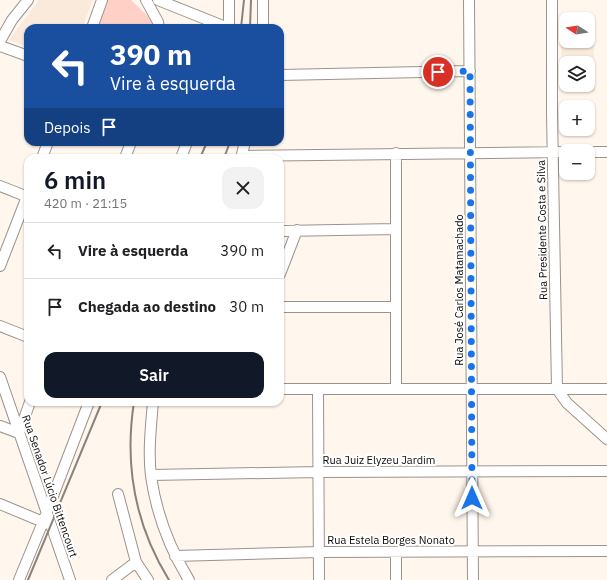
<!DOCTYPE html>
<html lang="pt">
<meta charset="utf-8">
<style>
:root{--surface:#fff;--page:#f2f2f2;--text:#202124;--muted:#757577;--line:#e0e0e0;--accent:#111827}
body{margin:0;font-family:"IBM Plex Sans",sans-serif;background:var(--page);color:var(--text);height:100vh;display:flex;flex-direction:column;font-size:15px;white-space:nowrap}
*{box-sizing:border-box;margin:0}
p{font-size:13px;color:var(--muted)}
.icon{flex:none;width:22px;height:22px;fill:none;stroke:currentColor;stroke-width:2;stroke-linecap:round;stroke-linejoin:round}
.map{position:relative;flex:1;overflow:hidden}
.sheet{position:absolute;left:24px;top:154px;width:260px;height:252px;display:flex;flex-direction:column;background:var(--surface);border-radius:12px;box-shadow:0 1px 3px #0004}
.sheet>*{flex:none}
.top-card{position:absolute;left:24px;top:24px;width:260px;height:122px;border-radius:12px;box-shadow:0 1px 3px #0004;background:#1a4fa0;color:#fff;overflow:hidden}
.needle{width:26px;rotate:282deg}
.buttons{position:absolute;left:559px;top:12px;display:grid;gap:8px}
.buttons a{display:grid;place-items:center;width:36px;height:36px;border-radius:8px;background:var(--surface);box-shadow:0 1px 3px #0004;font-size:20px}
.pin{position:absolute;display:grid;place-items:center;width:34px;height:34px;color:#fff;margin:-17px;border:2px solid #fff;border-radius:50%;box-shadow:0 1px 4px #0007}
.me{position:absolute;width:44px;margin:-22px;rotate:0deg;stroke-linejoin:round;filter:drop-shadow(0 0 3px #0008)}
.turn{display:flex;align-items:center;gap:14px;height:84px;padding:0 20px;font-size:18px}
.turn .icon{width:52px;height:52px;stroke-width:2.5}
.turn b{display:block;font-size:28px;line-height:34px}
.then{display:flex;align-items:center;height:38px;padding:0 20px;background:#0003;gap:8px;font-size:15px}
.round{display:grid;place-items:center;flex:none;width:42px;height:42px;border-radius:12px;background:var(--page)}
.overview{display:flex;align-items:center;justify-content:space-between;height:68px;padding:0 20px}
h1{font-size:24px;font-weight:600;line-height:30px;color:var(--accent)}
.action{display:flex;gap:8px;margin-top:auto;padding:8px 20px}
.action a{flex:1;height:46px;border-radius:12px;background:var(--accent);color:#fff;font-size:16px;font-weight:600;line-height:46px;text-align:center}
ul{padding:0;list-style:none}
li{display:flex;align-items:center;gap:12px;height:56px;padding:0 20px;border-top:1px solid var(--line)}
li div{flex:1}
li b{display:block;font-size:15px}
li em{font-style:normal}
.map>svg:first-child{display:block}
.built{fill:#f9eadb;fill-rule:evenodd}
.green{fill:#fed0c6}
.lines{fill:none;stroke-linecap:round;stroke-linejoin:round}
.minor-casing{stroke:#9b938b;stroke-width:12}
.minor{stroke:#fff;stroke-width:10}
.rail{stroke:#89837d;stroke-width:2}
.route{stroke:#1a73e8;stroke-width:7;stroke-dasharray:0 12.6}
.labels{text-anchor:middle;stroke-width:4;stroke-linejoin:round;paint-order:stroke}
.street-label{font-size:11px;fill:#0e0b09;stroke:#fff}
</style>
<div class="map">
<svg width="607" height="580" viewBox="0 0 607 580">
<rect width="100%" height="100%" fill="#fff6ed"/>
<path class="built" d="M39,0H93L82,28H28V47L9,40Z
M561,26H566V41H588V26H593L595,92H562ZM566,63H588V85H566Z"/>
<path class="green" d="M105,0H131L155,23V28H97Z"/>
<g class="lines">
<defs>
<path id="minor" d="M146,0L158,22L159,28
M158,0L228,28
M469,0L473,580
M552,0V113L557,389L567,403L607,439
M92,28L102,0
M229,28V0
M263,28V0
M0,41L12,20L28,0
M0,46L28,56
M280,75L470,71
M588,152H607
M242,156L566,152
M42,158L48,142
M125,158L131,142
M181,158L187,142
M241,158L245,142
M0,186L28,197
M280,231L396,229
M0,266L28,194
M280,274L297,230
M280,307H396
M0,326L28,337
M0,377L70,580
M280,389H607
M318,389L319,580
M396,389V153
M153,402C151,426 148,452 151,476C156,512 170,549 189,580
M0,426L19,433L30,402
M151,475L318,472L607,471
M118,494L136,562L148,580
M0,504L48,524
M175,556L319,552L607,551
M19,580L43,522L89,402
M112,580L136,562
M396,580V552"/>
</defs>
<use href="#minor" class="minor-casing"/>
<use href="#minor" class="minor"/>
<path class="rail" d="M241,28L244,0
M250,28L251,0
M200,158L207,142
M224,158L230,142
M134,402C124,466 135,525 169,580
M28,580L102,402"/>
</g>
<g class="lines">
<path class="route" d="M438,72L470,71L472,498"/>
</g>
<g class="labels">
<g class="street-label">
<text transform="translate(542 230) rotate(-91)" y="4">Rua Presidente Costa e Silva</text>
<text transform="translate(459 290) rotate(-90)" y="4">Rua José Carlos Matamachado</text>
<text x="379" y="464">Rua Juiz Elyzeu Jardim</text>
<text transform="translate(50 486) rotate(71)" y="4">Rua Senador Lúcio Bittencourt</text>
<text x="391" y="544">Rua Estela Borges Nonato</text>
</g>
</g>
</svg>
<div class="buttons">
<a><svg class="needle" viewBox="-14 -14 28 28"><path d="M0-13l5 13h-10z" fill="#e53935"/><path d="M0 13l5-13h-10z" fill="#757577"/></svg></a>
<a><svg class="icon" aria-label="layers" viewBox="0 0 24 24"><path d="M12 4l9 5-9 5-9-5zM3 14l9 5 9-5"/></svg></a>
<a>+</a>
<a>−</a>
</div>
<div class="pin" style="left:438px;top:72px;background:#d93025"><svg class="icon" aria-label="arrive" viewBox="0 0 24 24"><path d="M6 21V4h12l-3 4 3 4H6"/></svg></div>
<svg class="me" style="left:472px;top:498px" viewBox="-20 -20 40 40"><path d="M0-17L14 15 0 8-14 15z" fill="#1a73e8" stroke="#fff" stroke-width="4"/></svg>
<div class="top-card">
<div class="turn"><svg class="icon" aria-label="left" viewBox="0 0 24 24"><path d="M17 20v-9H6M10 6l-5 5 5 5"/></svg><div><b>390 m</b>Vire à esquerda</div></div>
<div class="then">Depois<svg class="icon" aria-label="arrive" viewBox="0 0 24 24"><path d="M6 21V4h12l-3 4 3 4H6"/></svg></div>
</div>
<section class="sheet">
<div class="overview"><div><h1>6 min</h1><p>420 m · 21:15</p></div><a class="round"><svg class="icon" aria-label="close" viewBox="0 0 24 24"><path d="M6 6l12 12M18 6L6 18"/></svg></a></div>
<ul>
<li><svg class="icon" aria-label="left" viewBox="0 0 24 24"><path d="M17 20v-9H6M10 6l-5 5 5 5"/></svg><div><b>Vire à esquerda</b></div><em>390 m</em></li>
<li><svg class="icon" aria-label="arrive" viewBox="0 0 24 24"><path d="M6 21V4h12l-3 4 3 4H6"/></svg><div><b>Chegada ao destino</b></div><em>30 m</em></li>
</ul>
<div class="action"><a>Sair</a></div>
</section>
</div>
